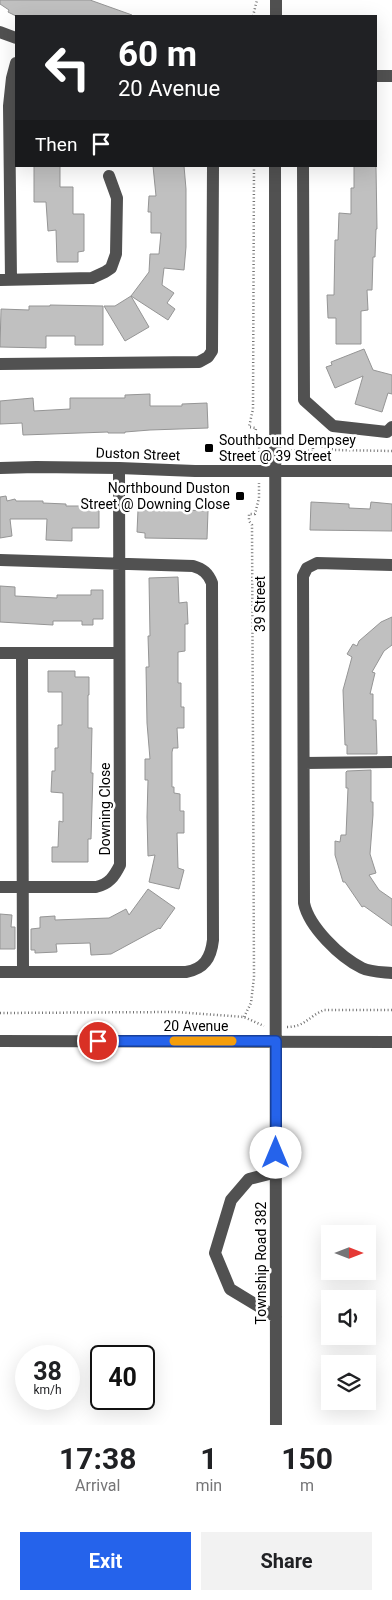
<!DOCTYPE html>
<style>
:root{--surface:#fff;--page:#f2f2f2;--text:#202124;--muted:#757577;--accent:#2563eb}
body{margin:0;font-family:Roboto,sans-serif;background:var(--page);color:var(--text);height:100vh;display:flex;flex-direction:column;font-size:19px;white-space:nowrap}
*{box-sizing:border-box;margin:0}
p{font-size:16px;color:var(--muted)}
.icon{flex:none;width:28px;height:28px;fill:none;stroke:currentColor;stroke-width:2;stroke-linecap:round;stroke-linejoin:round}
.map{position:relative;height:1425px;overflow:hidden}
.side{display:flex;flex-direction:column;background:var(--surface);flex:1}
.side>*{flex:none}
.guide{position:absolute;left:15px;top:15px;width:362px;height:152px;border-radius:0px;box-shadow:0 5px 20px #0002;background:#202124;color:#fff;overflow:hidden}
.needle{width:32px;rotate:90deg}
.buttons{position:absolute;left:321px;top:1225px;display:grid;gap:10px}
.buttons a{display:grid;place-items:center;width:55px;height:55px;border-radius:0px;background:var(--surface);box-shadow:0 5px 20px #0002;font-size:25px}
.speed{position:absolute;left:15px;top:1345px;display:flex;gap:10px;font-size:25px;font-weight:700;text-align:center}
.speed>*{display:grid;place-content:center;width:65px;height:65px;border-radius:50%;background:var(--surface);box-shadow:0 5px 20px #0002;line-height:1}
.speed small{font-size:12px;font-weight:400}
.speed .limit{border:2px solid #111;border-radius:8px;background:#fff;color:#111}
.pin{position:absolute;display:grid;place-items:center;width:42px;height:42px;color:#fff;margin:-21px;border:2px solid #fff;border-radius:50%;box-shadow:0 1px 5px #0007}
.me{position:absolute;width:55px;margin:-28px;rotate:0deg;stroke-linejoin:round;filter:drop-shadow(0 0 4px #0008)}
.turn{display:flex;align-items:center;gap:18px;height:105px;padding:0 20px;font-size:22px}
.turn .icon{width:65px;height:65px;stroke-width:2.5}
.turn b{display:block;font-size:35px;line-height:42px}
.then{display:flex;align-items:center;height:48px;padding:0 20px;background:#0003;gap:10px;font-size:19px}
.eta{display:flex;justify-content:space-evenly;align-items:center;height:85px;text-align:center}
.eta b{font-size:30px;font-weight:700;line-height:35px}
.cta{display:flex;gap:10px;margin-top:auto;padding:10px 20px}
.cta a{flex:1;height:58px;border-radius:0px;background:var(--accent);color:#fff;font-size:20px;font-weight:700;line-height:58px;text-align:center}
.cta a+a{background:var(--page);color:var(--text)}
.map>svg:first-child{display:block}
.building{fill:#c0c0c0;stroke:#959595}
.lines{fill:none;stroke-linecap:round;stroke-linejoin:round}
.path{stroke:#737373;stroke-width:2.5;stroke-dasharray:1 2.5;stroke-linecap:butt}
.minor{stroke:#515151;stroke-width:12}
.route-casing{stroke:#184099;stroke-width:12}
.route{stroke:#2563eb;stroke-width:9}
.slow{stroke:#f59e0b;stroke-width:9}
.poi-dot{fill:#000;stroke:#fff;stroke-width:2}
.labels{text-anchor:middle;stroke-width:5;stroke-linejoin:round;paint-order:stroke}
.poi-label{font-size:14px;fill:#000;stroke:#fff;text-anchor:start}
.street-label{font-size:14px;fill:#000;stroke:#fff}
</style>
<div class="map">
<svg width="392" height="1425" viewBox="0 0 392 1425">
<rect width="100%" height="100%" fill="#fff"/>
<path class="building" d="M0,0H90L132,15L131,16H16L8,12L9,10L0,4Z
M34,166H60V187H73V214H84V251L78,252V262H57L56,230L48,231L46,202H34Z
M153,166H184L186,189V247L184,270L164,268L162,285L174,293L167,303L175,309L168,320L131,296L149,272L150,254H159L161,233H151V212H148L149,196H156Z
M354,166H376L377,229H376L375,257H373L372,290H367L368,310L361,311V344H336V318H328L327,295H334L335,240H338L339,213L351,214V188H354Z
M131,296L149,327L125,341L104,306H115Z
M50,305L103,306V345H75V336H46V348L0,347L1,309L29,310V306H50Z
M364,349L373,370L392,375V394L388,393L382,412L355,404L363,376L335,388L326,367L332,365L331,362Z
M150,394V406H182V404L207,403L208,428L150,430L125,432V433H108V432L23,435L22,423L0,424V401L33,398L34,411L70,409V398H125V395Z
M6,496L7,501L15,499L16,501H43V503L66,504V506H99V528H72V541L46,540L47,519H10L12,536L0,538V497Z
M311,502L349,504V508L370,509L371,502L392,504V531L310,530Z
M163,509L208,511L207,539L145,538V533L137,532L138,510Z
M178,577L179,603L187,602L188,624H185V651L178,652V683H181V707H184V728H177L178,748H173L172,752V787H174V793L180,794V811H184V833H177L178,868L184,870L179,889L149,882L155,855L148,856L147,817L148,780H145V759H150L147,723L146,667H149L148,636H150L149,578Z
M0,586L15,587V596L57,598V595H91V590H103V619H93V625H82V621H53V625L0,622Z
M392,617V645L384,651L372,672L375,673L370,694H373V720H376L377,754H347V745H345L343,690L352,657L347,654L353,644L357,646L359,641L381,622Z
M48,671H75V677H89V695H88V728H92L91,773H93L91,839H88V862H52V847H58L59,821L63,822V793L51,792L52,771H55V748H58V725H62V692H48Z
M371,770V802H373V815L370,854L376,873L369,875L379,890L392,899V926L364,906L362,907L345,882H343L335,855V841L340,842L341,835H346L348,788H346V772L347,771Z
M148,889L175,908L160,929L159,928L111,954L91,955L90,943L56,944L57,952L35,953V950H31V929L40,928V917L55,916V920L109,918L126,909L129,915Z
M0,914L12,915L11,927H15V949H0Z"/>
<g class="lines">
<path class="path" d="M253,16L257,0
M254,166L253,409L249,427L256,428L254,443L259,447L260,460
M287,450L313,451V444L335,450L392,451
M0,1013L175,1012L244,1017L264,1026
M244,1017L251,1003L254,977L252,525L249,521V514H255L259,498V483
M287,1027C305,1027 309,1016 324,1010H392"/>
<path class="minor" d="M276,16V0
M0,32L16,38
M376,76H392
M275,166L276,1425
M303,166L304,400L333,426L387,432L392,427
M11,279L9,106L12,78L16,63
M0,280L92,278L105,272L111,268L116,254L117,198L109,176
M0,364L199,362L208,357L212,351L213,166
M0,468L36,467L119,468L195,471H392
M0,560L193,566C203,569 208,573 212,583L213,940C211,958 204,969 186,972H0
M392,565L317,563L307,568L303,576L304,903C309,927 340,957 362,968C370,972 382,972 392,973
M0,653H119
M22,653L23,972
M304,763L392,762
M0,887H96C109,884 114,877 120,865L119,468
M0,1041L392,1042
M276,1317L230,1289L215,1253L231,1200L249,1179L277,1172"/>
</g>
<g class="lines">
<defs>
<path id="route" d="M98,1041H276V1153"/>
</defs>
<use href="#route" class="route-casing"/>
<use href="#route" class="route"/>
<path class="slow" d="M174,1041H232"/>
</g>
<g class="poi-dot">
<rect x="204" y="443" width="10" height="10" rx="2.5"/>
<rect x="235" y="491" width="10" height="10" rx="2.5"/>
</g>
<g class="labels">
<g class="poi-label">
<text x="219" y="445">Southbound Dempsey<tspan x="219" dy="16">Street @ 39 Street</tspan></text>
<text x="230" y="493" text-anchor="end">Northbound Duston<tspan x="230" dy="16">Street @ Downing Close</tspan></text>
</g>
<g class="street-label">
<text transform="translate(138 454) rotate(2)" y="5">Duston Street</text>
<text transform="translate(260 604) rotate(-90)" y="5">39 Street</text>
<text transform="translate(105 809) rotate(-90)" y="5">Downing Close</text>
<text x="196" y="1031">20 Avenue</text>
<text transform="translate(261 1263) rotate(-90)" y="5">Township Road 382</text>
</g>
</g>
</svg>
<div class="buttons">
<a><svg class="needle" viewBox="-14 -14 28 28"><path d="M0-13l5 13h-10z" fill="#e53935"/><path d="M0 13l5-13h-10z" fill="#757577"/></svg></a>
<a><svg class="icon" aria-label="sound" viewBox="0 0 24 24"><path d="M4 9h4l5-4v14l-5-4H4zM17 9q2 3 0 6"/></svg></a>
<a><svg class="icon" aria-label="layers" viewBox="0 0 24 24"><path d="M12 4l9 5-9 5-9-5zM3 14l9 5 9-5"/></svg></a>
</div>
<div class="speed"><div>38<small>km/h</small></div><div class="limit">40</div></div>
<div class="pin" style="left:98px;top:1041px;background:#d93025"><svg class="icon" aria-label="arrive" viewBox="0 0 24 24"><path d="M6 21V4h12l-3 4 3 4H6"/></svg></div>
<svg class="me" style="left:276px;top:1153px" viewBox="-20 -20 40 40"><circle r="19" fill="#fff"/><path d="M0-13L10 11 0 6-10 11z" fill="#2563eb"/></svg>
<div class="guide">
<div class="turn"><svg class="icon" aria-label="left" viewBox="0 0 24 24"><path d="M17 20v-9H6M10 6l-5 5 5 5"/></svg><div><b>60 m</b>20 Avenue</div></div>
<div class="then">Then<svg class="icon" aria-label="arrive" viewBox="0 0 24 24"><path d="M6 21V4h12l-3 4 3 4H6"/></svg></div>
</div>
</div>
<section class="side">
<div class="eta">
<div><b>17:38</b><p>Arrival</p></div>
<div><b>1</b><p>min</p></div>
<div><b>150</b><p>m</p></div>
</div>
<div class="cta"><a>Exit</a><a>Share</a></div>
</section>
